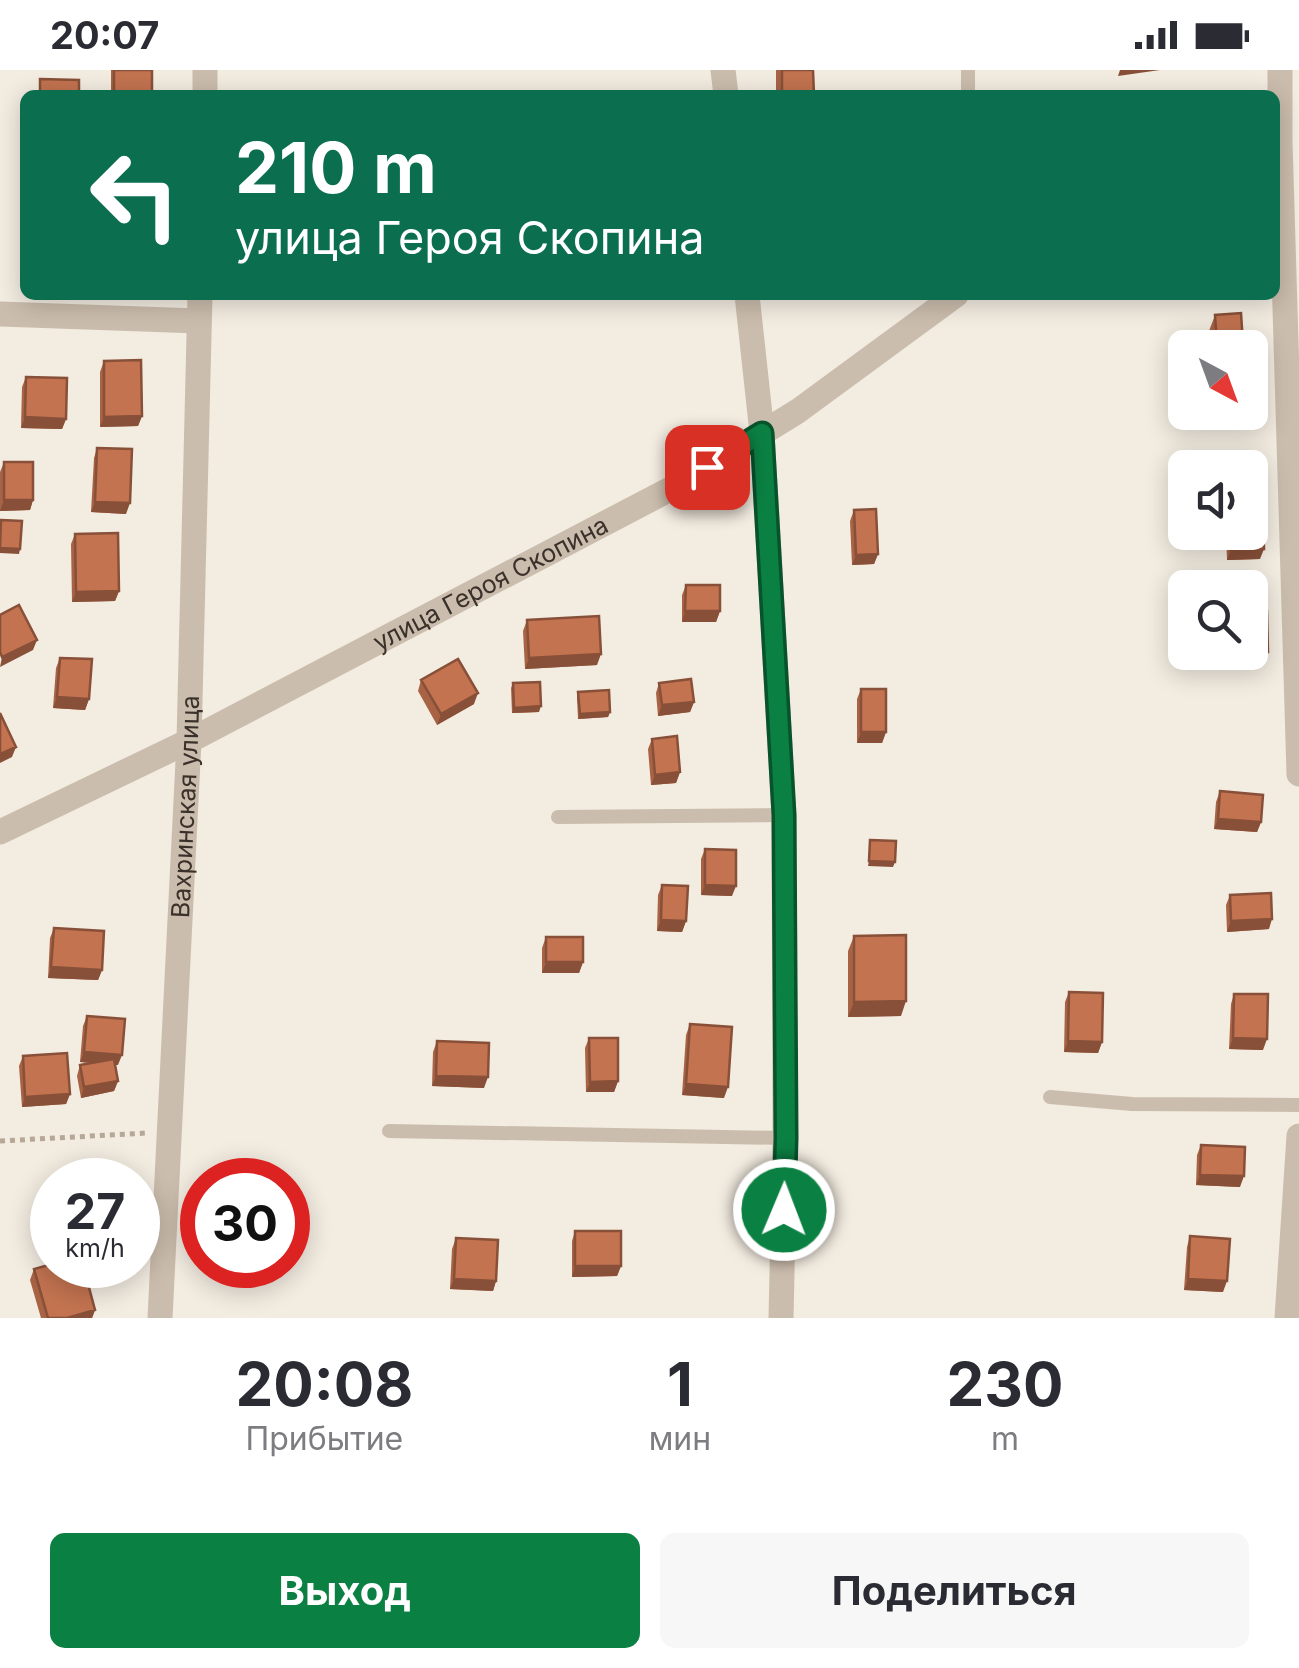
<!DOCTYPE html>
<html lang="ru">
<meta charset="utf-8">
<style>
:root{--surface:#fff;--page:#f7f7f7;--text:#2b2b33;--muted:#7c7c81;--accent:#0b8043}
body{margin:0;font-family:Inter,sans-serif;background:var(--page);color:var(--text);height:100vh;display:flex;flex-direction:column;font-size:38px;white-space:nowrap}
*{box-sizing:border-box;margin:0}
p{font-size:32px;color:var(--muted)}
.icon{flex:none;width:55px;height:55px;fill:none;stroke:currentColor;stroke-width:2;stroke-linecap:round;stroke-linejoin:round}
.map{position:relative;height:1248px;overflow:hidden}
.side{display:flex;flex-direction:column;background:var(--surface);flex:1}
.side>*{flex:none}
.banner{position:absolute;left:20px;top:20px;width:1260px;height:210px;border-radius:15px;box-shadow:0 5px 25px #0003;background:#0b6e4f;color:#fff;overflow:hidden}
.needle{width:65px;rotate:139deg}
.controls{position:absolute;left:1168px;top:260px;display:grid;gap:20px}
.controls a{display:grid;place-items:center;width:100px;height:100px;border-radius:15px;background:var(--surface);box-shadow:0 5px 25px #0003;font-size:50px}
.speed{position:absolute;left:30px;top:1088px;display:flex;gap:20px;font-size:50px;font-weight:700;text-align:center}
.speed>*{display:grid;place-content:center;width:130px;height:130px;border-radius:50%;background:var(--surface);box-shadow:0 5px 25px #0003;line-height:1}
.speed small{font-size:25px;font-weight:400}
.speed .limit{border:15px solid #d22;background:#fff;color:#111}
.pin{position:absolute;display:grid;place-items:center;width:85px;height:85px;color:#fff;margin:-42px;border-radius:20px;box-shadow:0 5px 15px #0006}
.me{position:absolute;width:110px;margin:-55px;rotate:1deg;stroke-linejoin:round;filter:drop-shadow(0 0 8px #0008)}
.turn{display:flex;align-items:center;gap:35px;height:210px;padding:0 50px;font-size:45px}
.turn .icon{width:130px;height:130px;stroke-width:2.5}
.turn b{display:block;font-size:70px;line-height:85px}
.eta{display:flex;justify-content:space-evenly;align-items:center;height:170px;text-align:center}
.eta b{font-size:60px;font-weight:700;line-height:70px}
.primary-button{display:flex;gap:20px;margin-top:auto;padding:20px 50px}
.primary-button a{flex:1;height:115px;border-radius:15px;background:var(--accent);color:#fff;font-size:40px;font-weight:700;line-height:115px;text-align:center}
.primary-button a+a{background:var(--page);color:var(--text)}
.status{display:flex;justify-content:space-between;align-items:center;height:70px;padding:0 50px;background:var(--surface);direction:ltr}
.status svg{height:28px;fill:currentColor}
.map>svg:first-child{display:block}
.lines{fill:none;stroke-linecap:round;stroke-linejoin:round}
.path{stroke:#b7a797;stroke-width:5;stroke-dasharray:5 5;stroke-linecap:butt}
.lane{stroke:#cbbdad;stroke-width:14}
.street{stroke:#cbbdad;stroke-width:25}
.wall{fill:#a86345}
.shaded-wall{fill:#885038}
.building{fill:#c37350;stroke:#885038;stroke-width:2.5}
.route-casing{stroke:#07532c;stroke-width:25}
.route{stroke:#0b8043;stroke-width:18}
.labels{text-anchor:middle;stroke-width:8;stroke-linejoin:round;paint-order:stroke}
.street-label{font-size:25px;fill:#3a312b;stroke:#faf6ee}
</style>
<div class="status"><b>20:07</b><svg viewBox="0 0 49 12"><path d="M0 12V9h3v3zM5 12V6h3v6zM10 12V3h3v9zM15 12V0h3v12zM26 1h20v11H26zM47 4h2v5h-2z"/></svg></div>
<div class="map">
<svg width="1299" height="1248" viewBox="0 0 1299 1248">
<rect width="100%" height="100%" fill="#f3ece1"/>
<g class="lines">
<path class="path" d="M0,1071L147,1063"/>
<path class="lane" d="M968,25V0
M558,747L784,745
M1050,1027L1132,1034L1299,1035
M389,1061L785,1068"/>
<g class="street">
<path d="M723,0L726,25"/>
<path d="M1280,0V72L1299,704"/>
<path d="M205,25V0"/>
<path d="M747,225L762,363L784,745L785,1068L781,1248"/>
<path d="M0,244L199,251"/>
<path id="s1" d="M0,762L189,671L680,414L798,341L956,225"/>
<path id="s2" d="M160,1248L189,671L200,225"/>
<path d="M1287,1248L1299,1066"/>
</g>
</g>
<path class="wall" d="M111,0H152L151,25H111Z
M776,0H813L814,25H776Z
M1241,243L1243,273H1256L1258,322L1253,338H1250V278H1185V342H1180L1178,292L1183,277L1210,275L1209,261L1215,245Z
M104,291L142,346L138,356L100,357V302Z
M26,307L66,349L62,359L21,358L22,317Z
M97,378L126,444L91,442L94,388Z
M4,392L33,430L30,440L0,441V402Z
M854,440L878,484L874,494L852,495L850,451Z
M1226,462H1250L1260,489L1227,490Z
M75,464L119,521L115,531L72,532L71,474Z
M686,515L720,541L716,552H682V525Z
M527,550L597,595L525,599L523,561Z
M60,588L89,629L85,640L53,638L56,598Z
M421,610L474,634L437,655L418,621Z
M513,613L539,642L512,643L511,618Z
M659,613L694,632L690,642L658,646L656,623Z
M861,619L886,662L882,673H857V629Z
M578,622L610,642L608,647L578,649L577,627Z
M652,669L680,702L676,713L651,715L648,679Z
M1220,721L1261,752L1257,762L1214,759L1216,732Z
M705,779L732,826L701,825V789Z
M662,815L686,851L682,862L657,861L658,825Z
M1230,825L1269,859L1227,862L1226,835Z
M54,858L102,900L98,910L48,908L50,868Z
M854,866L901,946L848,947V881Z
M546,867L583,892L579,903H542V878Z
M1069,922L1102,972L1098,983L1064,982L1065,932Z
M1234,924L1263,980L1229,979L1231,934Z
M87,946L118,995H115L118,1011L114,1021L81,1028L77,1006L80,995L92,993L80,992L83,956Z
M690,954L724,1028L682,1025L686,965Z
M589,968L618,1011L614,1022H586L585,978Z
M437,971L484,1018L432,1016L433,982Z
M23,986L70,1024L66,1034L22,1037L19,996Z
M1201,1075L1240,1117L1196,1115L1197,1085Z
M575,1161L621,1196L617,1206L572,1207V1171Z
M1190,1166L1223,1222L1184,1220L1187,1177Z
M456,1168L496,1211L493,1221L450,1219L452,1179Z
M34,1199L95,1240L92,1248H41L30,1210Z"/>
<path class="shaded-wall" d="M1120,0H1160L1118,6Z
M114,22H152L151,25H113Z
M1258,322L1253,338H1250V323Z
M142,346L138,356L100,357L104,347Z
M25,347L66,349L62,359L21,358Z
M4,430H33L30,440L0,441Z
M95,432L130,433L126,444L91,442Z
M0,479H20L19,484L0,483Z
M1264,479L1260,489L1227,490L1231,480Z
M878,484L874,494L852,495L856,485Z
M119,521L115,531L72,532L76,522Z
M685,541H720L716,552H682Z
M37,570L33,580L0,597L2,587Z
M1233,582H1268L1264,592L1229,593Z
M601,584L597,595L525,599L529,588Z
M478,623L474,634L437,655L441,644Z
M57,627L89,629L85,640L53,638Z
M694,632L690,642L658,646L662,635Z
M541,636L539,642L512,643L514,638Z
M610,642L608,647L578,649L580,644Z
M861,662H886L882,673H857Z
M16,677L12,687L0,693V684Z
M680,702L676,713L651,715L655,705Z
M1218,749L1261,752L1257,762L1214,759Z
M869,791L895,792L893,797L868,796Z
M705,815L736,816L732,826L701,825Z
M1272,849L1269,859L1227,862L1231,851Z
M661,850L686,851L682,862L657,861Z
M546,892H583L579,903H542Z
M51,897L102,900L98,910L48,908Z
M906,931L901,946L848,947L854,932Z
M1233,968L1267,969L1263,980L1229,979Z
M1068,971L1102,972L1098,983L1064,982Z
M84,982L122,985L118,995L80,992Z
M436,1006L488,1007L484,1018L432,1016Z
M118,1011L114,1021L81,1028L84,1017Z
M618,1011L614,1022H586L590,1012Z
M686,1014L728,1017L724,1028L682,1025Z
M70,1024L66,1034L22,1037L25,1027Z
M1200,1105L1244,1106L1240,1117L1196,1115Z
M575,1196H621L617,1206L572,1207Z
M454,1209L496,1211L493,1221L450,1219Z
M1188,1209L1227,1211L1223,1222L1184,1220Z
M95,1240L92,1248H67Z"/>
<path class="building" d="M114,0H152V22H114Z
M782,0H813L814,25H782Z
M40,9L79,10V25H40Z
M1241,243L1243,273H1256L1258,322L1250,323V278H1185V306L1183,277L1217,275L1215,245Z
M141,290L142,346L104,347V291Z
M26,307L67,308L66,349L25,347Z
M97,378L132,379L130,433L95,432Z
M4,392H33V430H4Z
M1263,429L1264,479L1231,480L1230,462H1250V430Z
M876,439L878,484L856,485L854,440Z
M1,450L22,451L20,479L0,478Z
M118,463L119,521L76,522L75,464Z
M686,515H720V541H685Z
M19,535L37,570L2,587L0,582V545Z
M1250,541H1267L1268,582H1250Z
M599,546L601,584L529,588L527,550Z
M60,588L92,589L89,629L57,627Z
M458,589L478,623L441,644L421,610Z
M691,609L694,632L662,635L659,613Z
M540,612L541,636L514,638L513,613Z
M861,619H886V662H861Z
M609,620L610,642L580,644L578,622Z
M0,643L16,677L0,684Z
M677,666L680,702L655,705L652,669Z
M1220,721L1263,725L1261,752L1218,749Z
M870,770L896,771L895,792L869,791Z
M705,779L736,780V816L705,815Z
M662,815L688,816L686,851L661,850Z
M1271,823L1272,849L1231,851L1230,825Z
M54,858L104,861L102,900L51,897Z
M906,865V931L854,932V866Z
M546,867H583V892H546Z
M1069,922L1103,923L1102,972L1068,971Z
M1234,924H1268L1267,969L1233,968Z
M87,946L125,949L122,985L84,982Z
M690,954L732,957L728,1017L686,1014Z
M589,968H618V1011L590,1012Z
M437,971L489,973L488,1007L436,1006Z
M67,983L70,1024L25,1027L23,986Z
M114,989L118,1011L84,1017L80,995Z
M1201,1075L1245,1077L1244,1106L1200,1105Z
M575,1161H621V1196H575Z
M1190,1166L1230,1169L1227,1211L1188,1209Z
M456,1168L498,1170L496,1211L454,1209Z
M52,1194L83,1195L95,1240L67,1248H48L34,1199Z"/>
<g class="lines">
<defs>
<path id="route" d="M707,397L762,363L784,745L786,1068L784,1140"/>
</defs>
<use href="#route" class="route-casing"/>
<use href="#route" class="route"/>
</g>
<g class="labels">
<g class="street-label">
<text dy="9" stroke="none"><textPath href="#s1" startOffset="550">улица Героя Скопина</textPath></text>
<text dy="9" stroke="none"><textPath href="#s2" startOffset="512">Вахринская улица</textPath></text>
</g>
</g>
</svg>
<div class="controls">
<a><svg class="needle" viewBox="-14 -14 28 28"><path d="M0-13l5 13h-10z" fill="#e53935"/><path d="M0 13l5-13h-10z" fill="#7c7c81"/></svg></a>
<a><svg class="icon" aria-label="sound" viewBox="0 0 24 24"><path d="M4 9h4l5-4v14l-5-4H4zM17 9q2 3 0 6"/></svg></a>
<a><svg class="icon" aria-label="search" viewBox="0 0 24 24"><circle cx="10" cy="10" r="6"/><path d="M15 15l6 6"/></svg></a>
</div>
<div class="speed"><div>27<small>km/h</small></div><div class="limit">30</div></div>
<div class="pin" style="left:707px;top:397px;background:#d93025"><svg class="icon" aria-label="arrive" viewBox="0 0 24 24"><path d="M6 21V4h12l-3 4 3 4H6"/></svg></div>
<svg class="me" style="left:784px;top:1140px" viewBox="-20 -20 40 40"><circle r="17" fill="#0b8043" stroke="#fff" stroke-width="3"/><path d="M0-11L8 9 0 5-8 9z" fill="#fff"/></svg>
<div class="banner">
<div class="turn"><svg class="icon" aria-label="left" viewBox="0 0 24 24"><path d="M17 20v-9H6M10 6l-5 5 5 5"/></svg><div><b>210 m</b>улица Героя Скопина</div></div>
</div>
</div>
<section class="side">
<div class="eta">
<div><b>20:08</b><p>Прибытие</p></div>
<div><b>1</b><p>мин</p></div>
<div><b>230</b><p>m</p></div>
</div>
<div class="primary-button"><a>Выход</a><a>Поделиться</a></div>
</section>
